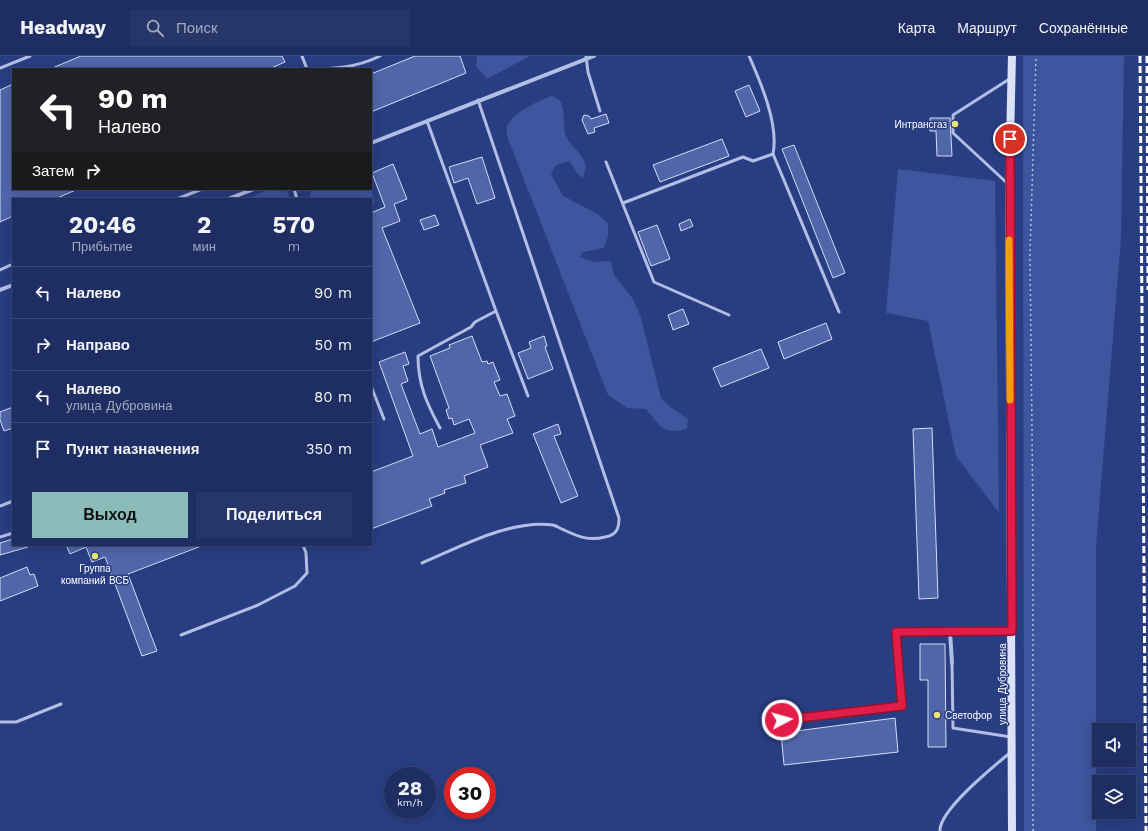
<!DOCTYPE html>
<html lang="ru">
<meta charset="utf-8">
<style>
:root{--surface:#1f2e62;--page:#273668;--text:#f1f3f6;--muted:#a1a8be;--line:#3c4a77;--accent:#8bbbb9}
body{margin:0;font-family:"Work Sans",sans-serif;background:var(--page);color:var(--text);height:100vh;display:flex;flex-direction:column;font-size:15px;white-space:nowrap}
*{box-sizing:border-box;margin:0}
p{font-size:13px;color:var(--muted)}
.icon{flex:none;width:22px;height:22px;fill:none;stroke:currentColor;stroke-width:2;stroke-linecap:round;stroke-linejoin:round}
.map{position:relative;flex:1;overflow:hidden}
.details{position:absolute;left:12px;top:142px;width:360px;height:348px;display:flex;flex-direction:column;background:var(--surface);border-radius:0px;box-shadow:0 2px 10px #0003,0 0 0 1px var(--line)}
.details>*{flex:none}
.banner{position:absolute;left:12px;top:12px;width:360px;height:122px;border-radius:0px;box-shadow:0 2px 10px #0003,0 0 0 1px var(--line);background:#202124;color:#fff;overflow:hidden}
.buttons{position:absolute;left:1092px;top:667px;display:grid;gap:8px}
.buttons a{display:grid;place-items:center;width:44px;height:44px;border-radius:0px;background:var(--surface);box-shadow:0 2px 10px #0003,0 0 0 1px var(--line);font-size:20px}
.speed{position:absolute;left:384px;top:711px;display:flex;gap:8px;font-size:20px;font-weight:700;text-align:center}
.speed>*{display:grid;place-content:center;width:52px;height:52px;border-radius:50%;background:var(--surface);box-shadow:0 2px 10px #0003,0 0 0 1px var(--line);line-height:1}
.speed small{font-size:10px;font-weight:400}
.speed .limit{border:6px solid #d22;background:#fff;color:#111}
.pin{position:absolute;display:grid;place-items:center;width:34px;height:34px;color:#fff;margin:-17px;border:2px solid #fff;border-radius:50%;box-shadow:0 1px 4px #0007}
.me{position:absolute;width:44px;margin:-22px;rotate:84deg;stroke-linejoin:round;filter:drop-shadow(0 0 3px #0008)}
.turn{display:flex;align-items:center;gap:14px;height:84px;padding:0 20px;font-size:18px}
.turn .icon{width:52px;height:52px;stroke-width:2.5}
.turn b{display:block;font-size:28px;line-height:34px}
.then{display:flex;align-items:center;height:38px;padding:0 20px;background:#0003;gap:8px;font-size:15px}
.eta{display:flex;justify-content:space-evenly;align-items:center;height:68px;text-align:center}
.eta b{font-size:24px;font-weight:700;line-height:28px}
.button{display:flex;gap:8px;margin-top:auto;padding:8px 20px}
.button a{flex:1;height:46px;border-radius:0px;background:var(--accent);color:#111;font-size:16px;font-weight:700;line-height:46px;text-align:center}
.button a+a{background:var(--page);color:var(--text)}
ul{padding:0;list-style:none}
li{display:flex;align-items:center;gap:12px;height:52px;padding:0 20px;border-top:1px solid var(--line)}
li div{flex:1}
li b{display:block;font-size:15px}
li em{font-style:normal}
header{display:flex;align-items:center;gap:24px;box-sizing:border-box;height:56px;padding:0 20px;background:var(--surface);border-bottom:1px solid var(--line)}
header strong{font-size:19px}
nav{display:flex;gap:22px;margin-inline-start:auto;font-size:14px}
.search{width:280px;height:36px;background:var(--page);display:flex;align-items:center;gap:10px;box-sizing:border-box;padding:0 14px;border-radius:0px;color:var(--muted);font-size:15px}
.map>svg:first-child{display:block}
.green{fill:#3e559f}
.building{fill:#5166aa;stroke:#d4dcf5}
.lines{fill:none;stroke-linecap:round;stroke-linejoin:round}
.path{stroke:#b1bee6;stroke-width:1.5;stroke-dasharray:2 3;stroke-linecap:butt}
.lane{stroke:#b1bee6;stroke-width:3}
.street{stroke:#b1bee6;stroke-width:4}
.secondary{stroke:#dbe1f6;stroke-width:8}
.rail{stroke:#fff;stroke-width:3;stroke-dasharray:7 3;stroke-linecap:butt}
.route-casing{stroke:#92132f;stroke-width:10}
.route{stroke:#e11d48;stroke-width:7}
.slow{stroke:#f59e0b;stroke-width:7}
.poi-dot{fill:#ede478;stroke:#293d82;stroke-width:1.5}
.labels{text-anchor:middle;stroke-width:3;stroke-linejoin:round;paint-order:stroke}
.poi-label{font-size:10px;fill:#fff;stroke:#293d82;text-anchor:end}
.street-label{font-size:10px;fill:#fff;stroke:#293d82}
</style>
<header>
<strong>Headway</strong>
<div class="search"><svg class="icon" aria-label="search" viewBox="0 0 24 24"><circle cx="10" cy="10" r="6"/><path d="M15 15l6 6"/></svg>Поиск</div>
<nav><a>Карта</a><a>Маршрут</a><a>Сохранённые</a></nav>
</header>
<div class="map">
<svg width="1148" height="775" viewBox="0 0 1148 775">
<rect width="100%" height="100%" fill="#293d82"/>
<path class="green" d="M477,0H530L487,23L476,10Z
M1023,0H1124L1121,182L1096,490V775H1024Z
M552,40C555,41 558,43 560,45C567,55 561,71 567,82C571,91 582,97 585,107C586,112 585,118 582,122L576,116L570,105L556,109L551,118L563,140L598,158L608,168V180L604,192L583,196L580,201L595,206L611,205L614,219L633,243L641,262L661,342L670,351L688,363L687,373C663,379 661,371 646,353L627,352L608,339L507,80C507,76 506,71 508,68C518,53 537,46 552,40Z
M898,113L995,125L999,457L956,400L928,265L886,257Z
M270,133H286L290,143H246Z
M311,133H371L375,147L371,149V143H310Z"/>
<path class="building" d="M81,0H282L285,6L269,13H50Z
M415,0H460L466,17L371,56V18Z
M13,28V133H78L55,143H13V160L0,166V34Z
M749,29L760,55L746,61L735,35Z
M606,58L609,67L594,72L595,76L588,78L582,64L584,59L589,60L591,63Z
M930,62H950L952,100H937L936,75H930Z
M722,83L729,100L660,126L653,109Z
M794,89L845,217L833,222L782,93Z
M482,101L495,142L477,148L468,122L454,127L449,111Z
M393,108L407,143L394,148L400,165L382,172L420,267L371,286V157L385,151L372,117Z
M435,159L439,169L424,174L420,164Z
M690,163L693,170L681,175L679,168Z
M657,169L670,203L651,210L638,176Z
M683,253L689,268L673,274L668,259Z
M826,267L832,283L784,303L778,286Z
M472,280L482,306L487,305L488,308L493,306L500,324L494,326L500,340L507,338L515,360L507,363L513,377L480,389L488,411L464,420L466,427L444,434L445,437L429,443L432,450L371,473V416L413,400L379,306L405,296L409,308L403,310L408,325L401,328L420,378L432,373L438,391L475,377L469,363L454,369L452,362L449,363L446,354L449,352L430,300L450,292L449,289Z
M544,280L547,290L545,291L553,313L528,323L518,297L531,292L529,286Z
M761,293L769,312L721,331L713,312Z
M13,351V372L4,375L0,364V356Z
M558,368L561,378L554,380L578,440L561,447L533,378Z
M932,372L938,542L919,543L913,373Z
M13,483V489H28V491L0,499V487Z
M66,489H204L128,518L157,595L142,600L105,501L92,506L86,491L70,498Z
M27,511L30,519L34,518L38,530L0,545V522Z
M920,588H945L946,691H928V624H920Z
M895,662L898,696L784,709L781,677Z"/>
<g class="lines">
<path class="path" d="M1033,775V466L1030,198L1036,0"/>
<path class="lane" d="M302,0L307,13
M586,0L588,16L600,55
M0,12L30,0
M307,13C333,13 356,12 380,0
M427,65L496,255L475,266L471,271L418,300C418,329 427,348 440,372
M773,98L839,256
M606,106L654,226L729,259
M1007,127L953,77V59L1011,22
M294,133L297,143
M177,143L202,133
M623,147L743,101L753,105L773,98C779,69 761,27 749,0
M0,214L13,208
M496,255L528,340
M371,330L384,363
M0,450L13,445
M0,481L13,477
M422,507C460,491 511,463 553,469C557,470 561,473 564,474C579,481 589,485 605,481C617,479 619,472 619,462L478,44
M181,579L258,549L295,530L307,517L306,497L303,489
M952,607L953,672L1011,681
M0,666H16L61,648
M940,775C939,754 994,710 1011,696"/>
<path class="street" d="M371,87L594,0
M228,143L254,133
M0,234L13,229
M950,576L952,607
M782,664L902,650L896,576L1011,575"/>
<path class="secondary" d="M1012,0L1009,129L1012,775"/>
<path class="rail" d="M1140,0L1146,775
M1147,0L1148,234"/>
</g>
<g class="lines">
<defs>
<path id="route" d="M782,664L902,650L896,576L1012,575L1010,83"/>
</defs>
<use href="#route" class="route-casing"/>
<use href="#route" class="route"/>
<path class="slow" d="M1009,184L1010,344"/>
</g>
<g class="poi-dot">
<circle cx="955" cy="68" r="4"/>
<circle cx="95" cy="500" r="4"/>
<circle cx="937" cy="659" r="4"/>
</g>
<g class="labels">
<g class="poi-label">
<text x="947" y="72">Интрансгаз</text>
<text x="95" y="516" text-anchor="middle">Группа<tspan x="95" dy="12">компаний ВСБ</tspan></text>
<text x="945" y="663" text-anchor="start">Светофор</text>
</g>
<g class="street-label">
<text transform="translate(1002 628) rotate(-90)" y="4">улица Дубровина</text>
</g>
</g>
</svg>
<div class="buttons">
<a><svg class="icon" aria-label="sound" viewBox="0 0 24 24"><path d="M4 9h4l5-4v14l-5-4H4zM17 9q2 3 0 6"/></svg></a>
<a><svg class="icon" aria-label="layers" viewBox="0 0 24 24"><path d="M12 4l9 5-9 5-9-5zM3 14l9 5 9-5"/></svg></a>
</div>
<div class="speed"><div>28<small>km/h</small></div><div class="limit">30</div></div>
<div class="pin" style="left:1010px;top:83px;background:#d93025"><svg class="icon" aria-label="arrive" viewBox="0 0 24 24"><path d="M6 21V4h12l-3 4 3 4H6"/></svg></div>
<svg class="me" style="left:782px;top:664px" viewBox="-20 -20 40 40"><circle r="17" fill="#e11d48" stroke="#fff" stroke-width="3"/><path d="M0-11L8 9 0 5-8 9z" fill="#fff"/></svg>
<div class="banner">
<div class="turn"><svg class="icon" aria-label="left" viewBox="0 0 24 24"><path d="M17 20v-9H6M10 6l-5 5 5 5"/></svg><div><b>90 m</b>Налево</div></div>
<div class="then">Затем<svg class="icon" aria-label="right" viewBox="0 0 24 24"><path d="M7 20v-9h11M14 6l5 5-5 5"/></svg></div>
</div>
<section class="details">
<div class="eta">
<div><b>20:46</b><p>Прибытие</p></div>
<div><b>2</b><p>мин</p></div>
<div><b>570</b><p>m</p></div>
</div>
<ul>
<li><svg class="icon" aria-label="left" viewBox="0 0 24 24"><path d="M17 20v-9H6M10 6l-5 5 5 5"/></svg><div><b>Налево</b></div><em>90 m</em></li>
<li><svg class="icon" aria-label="right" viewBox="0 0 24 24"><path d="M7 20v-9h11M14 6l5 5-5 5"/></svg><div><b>Направо</b></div><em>50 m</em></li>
<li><svg class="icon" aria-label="left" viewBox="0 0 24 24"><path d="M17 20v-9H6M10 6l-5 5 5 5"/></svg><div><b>Налево</b><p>улица Дубровина</p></div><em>80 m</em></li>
<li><svg class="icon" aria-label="arrive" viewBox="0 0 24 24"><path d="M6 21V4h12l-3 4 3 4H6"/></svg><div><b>Пункт назначения</b></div><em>350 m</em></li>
</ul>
<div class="button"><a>Выход</a><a>Поделиться</a></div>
</section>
</div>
